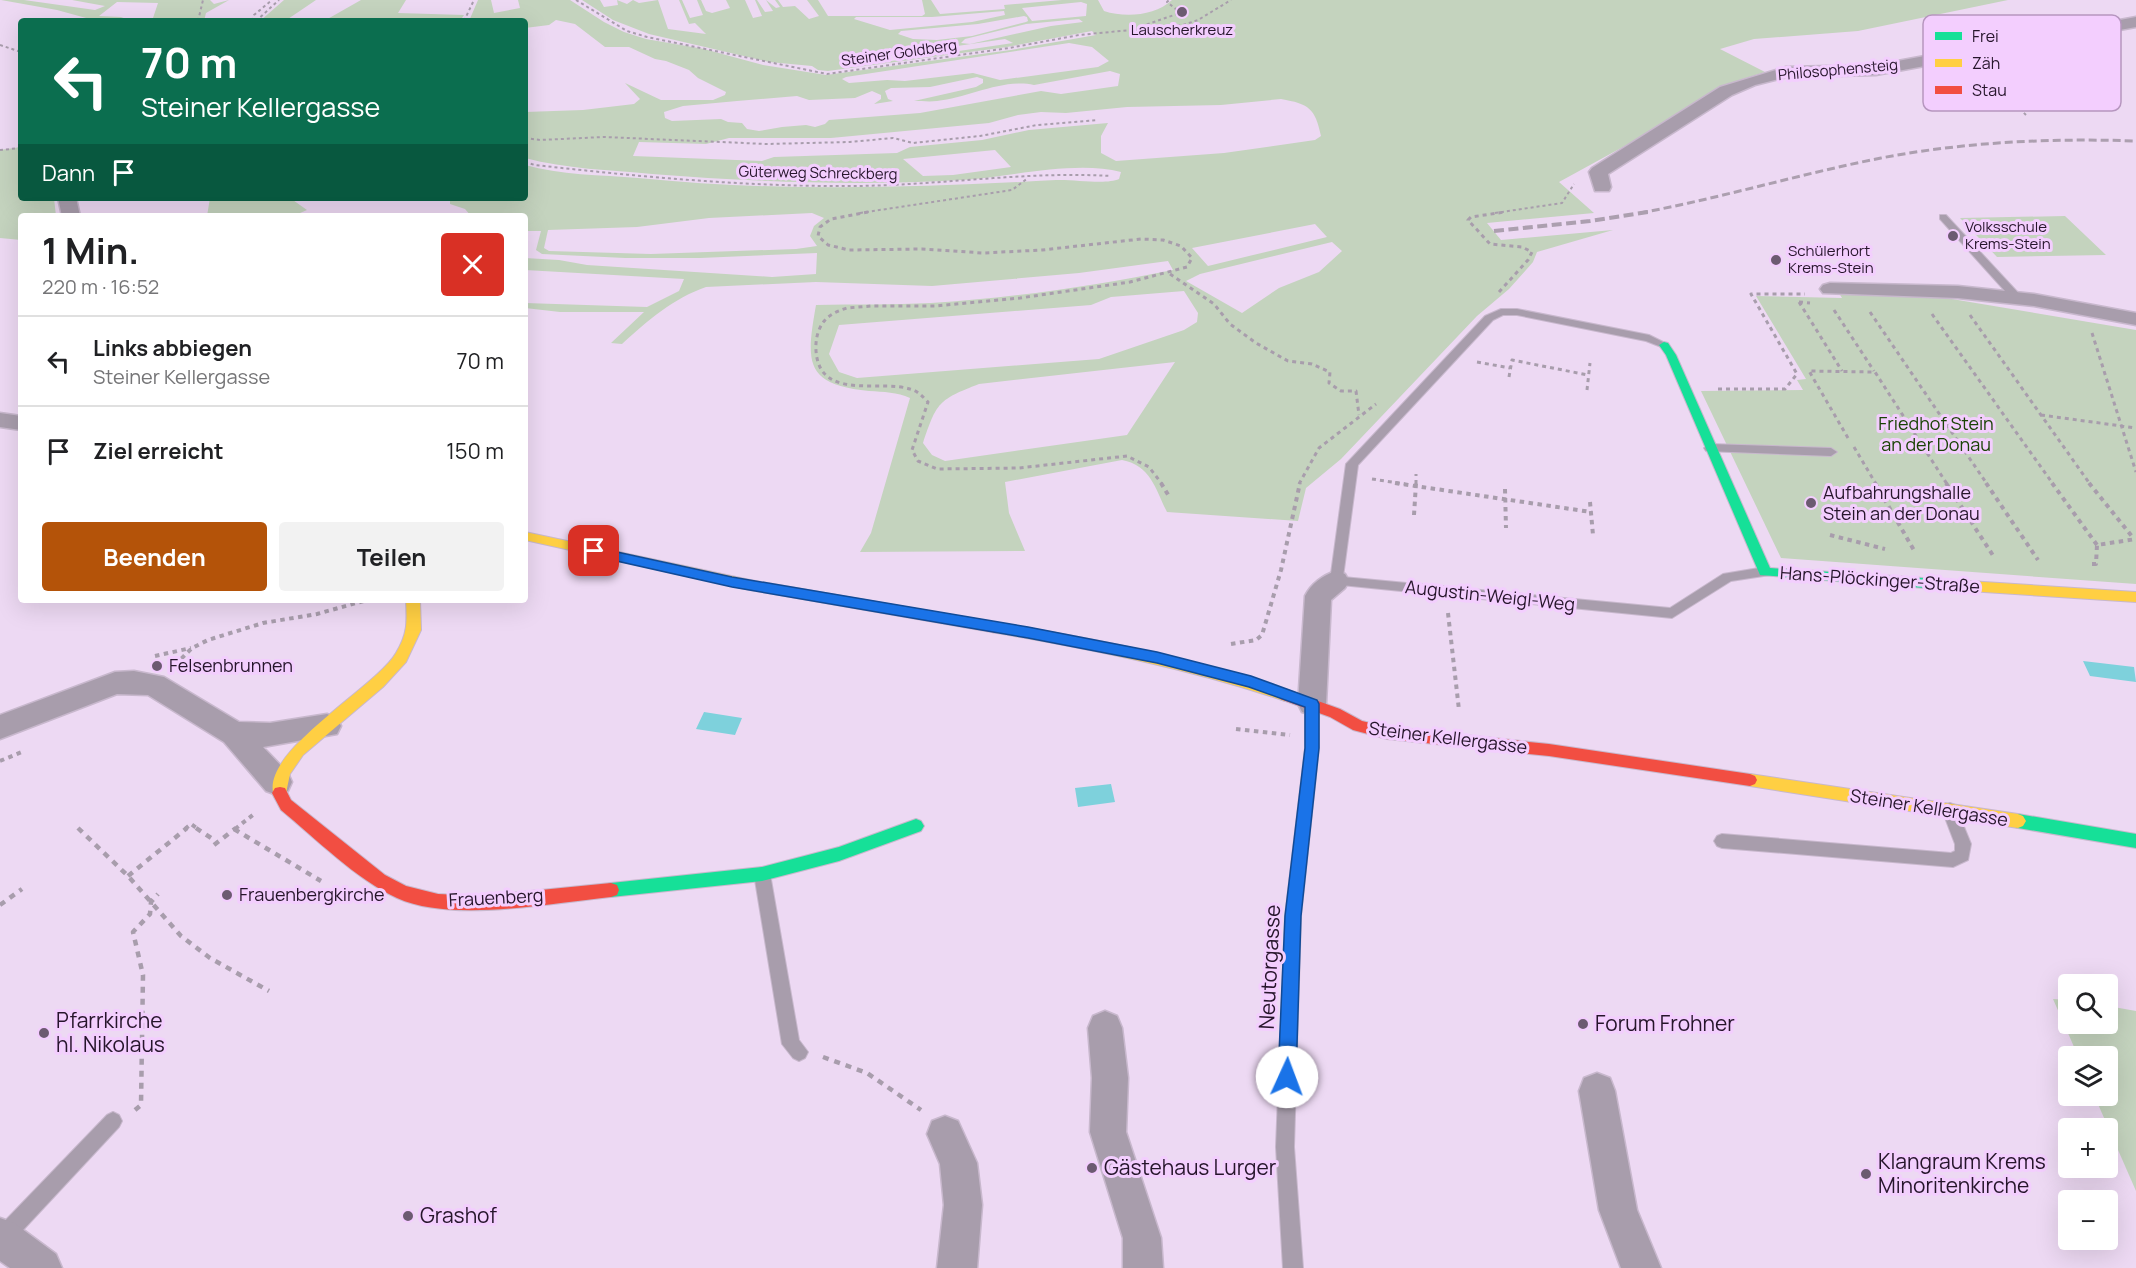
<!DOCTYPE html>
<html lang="de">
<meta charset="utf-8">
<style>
:root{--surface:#fff;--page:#f2f2f2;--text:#202124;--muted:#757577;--line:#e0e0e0;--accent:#b45309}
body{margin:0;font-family:Manrope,sans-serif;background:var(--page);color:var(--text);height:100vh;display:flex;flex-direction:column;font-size:22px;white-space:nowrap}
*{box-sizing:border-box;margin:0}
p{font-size:20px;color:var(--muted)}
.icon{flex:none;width:33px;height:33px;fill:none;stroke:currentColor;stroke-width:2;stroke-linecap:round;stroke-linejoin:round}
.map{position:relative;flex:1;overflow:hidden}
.details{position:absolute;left:18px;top:213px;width:510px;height:390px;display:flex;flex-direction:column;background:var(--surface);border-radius:6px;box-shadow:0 6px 24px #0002}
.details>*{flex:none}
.banner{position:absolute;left:18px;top:18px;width:510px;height:183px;border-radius:6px;box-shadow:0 6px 24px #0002;background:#0b6e4f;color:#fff;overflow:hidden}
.tools{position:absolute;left:2058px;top:974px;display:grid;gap:12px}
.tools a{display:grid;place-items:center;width:60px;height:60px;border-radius:6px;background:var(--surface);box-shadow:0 6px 24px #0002;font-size:30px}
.pin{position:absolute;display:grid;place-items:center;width:51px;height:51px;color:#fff;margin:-26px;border-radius:12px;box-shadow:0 3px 9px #0006}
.me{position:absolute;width:66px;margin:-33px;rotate:2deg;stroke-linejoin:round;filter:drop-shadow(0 0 4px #0008)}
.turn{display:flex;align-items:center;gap:21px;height:126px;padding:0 24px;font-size:27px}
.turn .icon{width:78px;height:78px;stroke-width:2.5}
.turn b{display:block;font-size:42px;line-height:51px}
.then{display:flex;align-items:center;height:57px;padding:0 24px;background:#0003;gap:12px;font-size:22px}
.round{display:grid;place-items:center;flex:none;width:63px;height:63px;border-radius:6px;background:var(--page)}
.headline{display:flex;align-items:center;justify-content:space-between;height:102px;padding:0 24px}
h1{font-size:36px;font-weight:700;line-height:45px}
.button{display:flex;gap:12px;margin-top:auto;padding:12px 24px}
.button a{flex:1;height:69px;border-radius:6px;background:var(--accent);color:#fff;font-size:24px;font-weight:700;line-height:69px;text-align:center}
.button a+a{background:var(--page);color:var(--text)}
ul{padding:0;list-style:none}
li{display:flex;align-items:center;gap:18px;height:90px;padding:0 24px;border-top:2px solid var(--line)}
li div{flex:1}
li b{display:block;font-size:22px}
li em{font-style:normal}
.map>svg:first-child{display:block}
.green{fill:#c4d3be;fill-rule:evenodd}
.water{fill:#7ed1dc}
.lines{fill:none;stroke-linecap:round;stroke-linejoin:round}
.lane-casing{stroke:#c8b8cd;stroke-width:2}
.street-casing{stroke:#c8b8cd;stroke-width:3}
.fast-casing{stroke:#c8b8cd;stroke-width:2}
.slow-casing{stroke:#c8b8cd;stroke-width:2}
.jam-casing{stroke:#c8b8cd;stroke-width:2}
.path-far3{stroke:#a89dac;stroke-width:2;stroke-dasharray:3 3;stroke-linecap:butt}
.path-far2{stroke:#a89dac;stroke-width:3;stroke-dasharray:4 4;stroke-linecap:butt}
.path-far1{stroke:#a89dac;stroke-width:4;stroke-dasharray:4.5 4.5;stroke-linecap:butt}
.path{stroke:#a89dac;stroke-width:4.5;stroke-dasharray:6 6;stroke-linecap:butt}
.lane{fill:#a89dac;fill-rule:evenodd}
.street{fill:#a89dac;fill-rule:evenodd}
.fast{fill:#16e098;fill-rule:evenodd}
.slow{fill:#ffcf43;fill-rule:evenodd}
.jam{fill:#f24e42;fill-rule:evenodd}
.rail-far1{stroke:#ac9faf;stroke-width:3;stroke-dasharray:8 4;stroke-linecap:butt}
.rail{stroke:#ac9faf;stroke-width:4;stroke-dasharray:10 4.5;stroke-linecap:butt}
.route{fill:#1a73e8;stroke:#114b97;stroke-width:1.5}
.poi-dot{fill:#6c5a71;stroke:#f3cefe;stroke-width:2}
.labels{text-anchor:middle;stroke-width:6;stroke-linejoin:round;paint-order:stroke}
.far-poi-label{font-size:15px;fill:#26152b;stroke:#f3cefe;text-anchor:start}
.far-street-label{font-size:15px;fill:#26152b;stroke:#f3cefe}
.park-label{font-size:18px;fill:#194304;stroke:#f3cefe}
.poi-label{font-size:18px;fill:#26152b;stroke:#f3cefe;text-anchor:start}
.street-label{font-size:18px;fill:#26152b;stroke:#f3cefe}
.near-street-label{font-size:21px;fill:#26152b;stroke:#f3cefe}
.near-poi-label{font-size:21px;fill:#26152b;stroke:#f3cefe;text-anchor:start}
.key{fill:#f3cefe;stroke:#b696bf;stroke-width:1.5}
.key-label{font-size:16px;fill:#26152b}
</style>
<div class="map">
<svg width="2136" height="1268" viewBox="0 0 2136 1268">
<rect width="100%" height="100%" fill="#edd9f3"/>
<path class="green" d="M1,0H24L95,10L105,6L72,0H210L214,4L229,0L206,13L204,21H152L158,3L117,2L99,16L121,17L131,21H97L57,10Z
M284,0H316L285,21H260Z
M361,0H406L398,13L464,15L460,21H324Z
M478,0H491L494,13L520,8L518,0H570L604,22L624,32L646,39L704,49L763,65L826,75L1011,50L1096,35L1092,31L1007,47L828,71L818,70L812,66L769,62L649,34L613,20L582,0H600L604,7L618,5L617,0L627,4L633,0L639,3L658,0L668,29L706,34L695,23L689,24L679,0H682L690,18L703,15L697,0H701L706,11L712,13L730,8L726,0H745L753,18L762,16L755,0H757L765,12L773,11L766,0L776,8L780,7L775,0H778L783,7L795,6L809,19L819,16L807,0H818L828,16H922L925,14L922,0H931L940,14L1005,9L1004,5L1062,0H1098L1104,11C1125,18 1155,16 1172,0H2008L1858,31L1754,39L1720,49L1765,72L1718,87L1685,113L1559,182L1594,213L1487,223L1501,240L1613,230L1537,252L1533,262L1509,289L1477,316L1341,459L1306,488L1298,521L1167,512C1155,488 1151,466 1122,460L1005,482L1009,513L1025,551L860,552L871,533L910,398C897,392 884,392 869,391C804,385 806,362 816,305C854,304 893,305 931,303C1012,298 1094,286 1173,270L1168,261L1079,273L932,286L816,282L706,287C674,298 647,321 622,344L611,343L644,312H560L525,308V303L647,307L679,291L684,279L525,270V258L559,260L587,265L772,277L816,274L817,253L700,258H625L542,254L536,250L541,231H525V216H471L465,209L450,204V198H525V165C560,175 601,175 638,178C777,192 917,188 1056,180C1073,179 1106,185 1119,179L1121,172C1075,160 1010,177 962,180C859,186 754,182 652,174C610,170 566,169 525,158V112L583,110L634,104L640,99L625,83L661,100H713L725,95L726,92L698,78L689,70L666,61L655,59L629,47H605L575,24L556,20L549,25L525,28V21H469ZM1081,2L1087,4L1086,16L1032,21L1022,8ZM1004,11L1005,15L972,22L890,30L854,19L856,17H932ZM1024,16L1027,17L1028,21L1026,22L972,36L937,40L913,39L898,34L901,31L978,24ZM1079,19L1083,22L1051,26L970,44L961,43L965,39L1026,24ZM1005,39L1013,43L851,67L845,64L848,62ZM941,42L946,44C933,54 878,56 860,59L854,55ZM1069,43L1092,47L1109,61L1098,67L1000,80L973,73L905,81L887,80L849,83L842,79L846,77ZM1110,71L1120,74L1118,86L1061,94L1041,91L920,113L829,120L825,124L815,127L806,125L782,127L759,131L747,129L742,123L728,122L721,119L672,121L665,118L664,112L683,106L737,101L797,96L809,100L855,98L872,91L881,95V99L874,104L893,101L888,99L885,91L891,88L930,87L977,77L983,79V83L976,87L914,101C921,101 930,102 937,101C968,98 1003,78 1034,85ZM1281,99C1309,104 1315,108 1321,136L1315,140L1224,153L1116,161L1101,153V136L1108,123L1029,130L982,140L910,147L897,153L774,157L762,161L633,156L639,142L706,144L729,138H831L989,123L1018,115L1041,112L1066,113L1127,107L1221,105ZM995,150L1011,167L953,175L923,176L903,159ZM812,213L824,218L814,226L810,236L817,246L796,249L651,254L549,251L544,248L548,230L637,227L709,218ZM1315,224L1327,237L1208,266L1192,248ZM1332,242L1342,251L1319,272L1279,288L1242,313L1186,281L1200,274ZM1184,291L1198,313L1197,322L1184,330L1099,359L857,378L839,372L829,354L839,325L1091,305L1111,297ZM1175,362L1127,435L945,461L932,455L923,443C937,402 938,400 979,384Z
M21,147V198H54L56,216H21V240L0,238V150Z
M210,198H290L307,210L293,216H207Z
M2065,216L2106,255L1997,257L1960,218Z
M1839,293L1934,296L2136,330V584L1781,558L1701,391L1803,390L1797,380L1806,379L1756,296L1842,298Z
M2053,999L2068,1000V1023H2108V1006L2136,1011V1191L2094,1095H2108V1056H2078Z"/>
<path class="water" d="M2083,661L2134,667L2136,682L2090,676Z
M704,712L742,718L735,735L696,729Z
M1111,784L1115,802L1078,807L1075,788Z"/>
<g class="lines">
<defs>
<path id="lane" d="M1940,215H1946L2022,297V301H2014L1940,219Z
M1501,309H1517L1649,335L1669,345L1664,348L1646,341L1517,315H1503L1493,320L1358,465L1343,577L1670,608L1723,574L1765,567L1770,569L1771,572L1770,575L1731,581L1672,618L1331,584L1330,581L1346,464L1485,316Z
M1710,444L1831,448L1837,452L1831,456L1706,451L1704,448Z
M1312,698L1317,700L1319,704V748L1301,916L1294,1147L1303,1268H1283L1276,1147L1285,916L1305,748V704L1307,700Z
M1950,803L1955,805L1971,844L1968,860L1953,867L1722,848L1717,846L1714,841L1717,836L1722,834L1951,853L1955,851V844L1942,810L1945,805Z
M762,867L768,869L770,874L799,1040L808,1052L805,1058L799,1061L793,1058L782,1044L754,874L756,869Z
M113,1112L119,1115L122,1121L119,1127L10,1244L3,1247L0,1245V1226L107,1115Z"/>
<path id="street" d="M2136,17V27L1876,75L1787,77L1755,85L1732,95L1608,174L1611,187L1609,191H1595L1589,172L1592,168L1720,87L1786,67L1876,65Z
M58,198H76L80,216H62Z
M1830,283L1958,286L2034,294L2136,313V325L2034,306L1958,298L1823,293L1820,289L1823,285Z
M0,413L21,416V430L0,427Z
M1336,571L1345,574L1349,581L1345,588L1331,600L1326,704L1322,712L1312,715L1302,712L1298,704L1305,596C1311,584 1323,575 1336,571Z
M134,671L164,677L239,722L270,723L327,714L337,718L341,726L337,734L263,747L288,773L292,782L288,791L277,795L266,791L224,742L148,695L117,694L0,739V715L115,672Z
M1105,1011L1117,1016L1122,1028L1128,1078L1126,1132L1161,1238L1163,1268H1123V1238L1090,1132L1092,1078L1088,1028L1093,1016Z
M1597,1073L1610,1078L1615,1091L1637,1210L1661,1268H1621L1599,1210L1579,1091L1584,1078Z
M945,1116L958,1121L977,1163L982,1205L977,1268H937L944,1205L940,1164L927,1134L932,1121Z
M0,1218L14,1223L56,1254L62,1268H10L0,1261Z"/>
<path id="fast" d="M1664,342L1668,343L1676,355L1770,568L1938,579L1943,581L1945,584L1943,587L1938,589L1760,575L1666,355L1659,345Z
M2018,814L2136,834V848L2018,828L2013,826L2010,821L2013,816Z
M916,819L921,821L924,826L921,831L839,861L762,881L611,897L605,895L603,890L605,885L611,883L762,867L839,847Z"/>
<path id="slow" d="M525,532L750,580L757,585L750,590L525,540Z
M1938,579L2136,592V602L1938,589L1931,584Z
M406,600H420L421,630L406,662L383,687L303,755L290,774L285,798L280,799L275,798C254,755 376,688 396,653C408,633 407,622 406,600Z
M997,623C1097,639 1194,658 1290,691L1292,695L1290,699L1285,701C1190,669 1095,650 997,633L992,632L990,628L992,624Z
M1750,774L2018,814L2023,816L2026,821L2023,826L2018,828L1750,786L1745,784L1743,780L1745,776Z"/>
<path id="jam" d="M750,580L997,623L1002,624L1004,628L1002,632L997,633L750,590L743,585Z
M1285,689L1340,709L1362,721L1387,727L1549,744L1750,774L1755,776L1757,780L1755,784L1750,786L1549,756L1387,739L1353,730L1330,717L1280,699L1278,695L1280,691Z
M280,787L285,788L291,800L385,875L406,886L438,894L480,896L611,883L617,885L619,890L617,895L611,897C551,903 452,923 397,898C357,880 315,838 281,810L272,793L275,788Z"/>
</defs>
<use href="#lane" class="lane-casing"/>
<use href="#street" class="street-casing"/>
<use href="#fast" class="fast-casing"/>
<use href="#slow" class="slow-casing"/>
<use href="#jam" class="jam-casing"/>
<path class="path-far3" d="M576,0L627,31L647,37L827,74L1009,48L1079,35L1183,25L1198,20L1231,0
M198,21L203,0
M252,21L254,15L272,0
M256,21L279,0
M464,21L474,0
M1144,29L1145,25L1177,14V10L1167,2L1169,0
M0,45L21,52
M2053,93L2093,108
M2026,115L2022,111L2035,101L2058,90L2096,52
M525,138L540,140L604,137L767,144L850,142L893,138L913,143L980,136L1037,125L1098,120
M0,150L21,148
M525,162L535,165C642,177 749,187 857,186C942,185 1026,171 1111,176
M860,213L1012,190L1028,178
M1495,213L1562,203L1574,184"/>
<path class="path-far2" d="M868,212L831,219L820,227L818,236L828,245L849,250L922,249L983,253L1042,250L1141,239L1163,240L1181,246L1192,258L1187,267L1130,282L1020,298L935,306H871L847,308C834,312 824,317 819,330C815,340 815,352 818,362C829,398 883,380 910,389C918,391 922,396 928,402L912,450L918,461L937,469L1019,468L1127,456L1149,467L1162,484
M1170,274L1214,304L1230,324L1256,343L1288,361L1312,364L1330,372L1329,383L1341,391H1356L1359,415
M1499,292L1528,260L1532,252L1522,247L1490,244L1468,220L1471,217L1505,212
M1799,302L1810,303
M1799,302L1842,371
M1834,310L1874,371
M1870,312L1987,484
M1932,314L2053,484
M1970,315L2090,484
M2092,333L2136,472
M1477,362L1510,368
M1509,377L1512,360L1588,375
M1718,389H1785L1797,374L1751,294H1805
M1587,390L1590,363
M2041,415L2136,428
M1848,438L1809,371L1875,372L1947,484
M1854,447L1876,484
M1372,479L1405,484
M1299,484L1319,448L1376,404
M1416,484V474"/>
<path class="path-far1" d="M1161,483L1170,498
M1395,483L1591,512
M1875,483L1915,552
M1946,483L1994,557
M1986,483L2038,560
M2052,483L2097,545
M2089,483L2134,539
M1505,489L1506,528
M1590,502L1593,535
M1414,515L1416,483
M1830,535L1885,549
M2092,564H2096L2097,545L2136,539
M1448,613L1459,710
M1231,644L1256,640L1262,635L1281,570L1300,483
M155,656L191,648
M175,665L192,648L208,640L263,623L317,614L367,600
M1236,729L1290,735
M0,761L24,751
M185,829L191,824L198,829
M235,829L254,814"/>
<path class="path" d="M78,828L128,876L181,936L210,958L269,991
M196,828L217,842
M234,829L321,881
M214,845L236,828
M128,876L187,828
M0,905L22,889
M823,1057L867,1073L921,1110
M135,1110L141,1105L143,975L133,932L150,914L151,902L158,894"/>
<use href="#lane" class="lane"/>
<use href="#street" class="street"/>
<use href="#fast" class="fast"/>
<use href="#slow" class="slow"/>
<use href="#jam" class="jam"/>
<path class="rail-far1" d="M1640,213C1721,198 1800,174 1881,158C1965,142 2050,138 2136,141"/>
<path class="rail" d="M1494,231L1590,221L1648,212"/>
</g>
<path class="route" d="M594,547L732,577L1028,627L1157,652L1251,676L1317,700L1319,704V748L1301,916L1296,1077L1294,1083L1287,1086L1281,1083L1278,1077L1285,916L1305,748V707L1249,687L1157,663L1028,638L732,587L590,555L588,551L590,548Z"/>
<g class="poi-dot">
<circle cx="1182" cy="12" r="6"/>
<circle cx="1953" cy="236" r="6"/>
<circle cx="1776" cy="260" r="6"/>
<circle cx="1811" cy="503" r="6"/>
<circle cx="157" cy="666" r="6"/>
<circle cx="227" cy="895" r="6"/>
<circle cx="1583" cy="1024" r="6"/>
<circle cx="44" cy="1033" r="6"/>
<circle cx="1092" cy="1168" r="6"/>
<circle cx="1866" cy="1174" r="6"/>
<circle cx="408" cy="1216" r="6"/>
</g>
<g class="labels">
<g class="far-poi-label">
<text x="1182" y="35" text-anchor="middle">Lauscherkreuz</text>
<text x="1965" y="232">Volksschule<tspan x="1965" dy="17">Krems-Stein</tspan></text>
<text x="1788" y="256">Schülerhort<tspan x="1788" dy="17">Krems-Stein</tspan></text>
</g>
<g class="far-street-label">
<text transform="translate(899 53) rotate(-8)" y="5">Steiner Goldberg</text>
<text transform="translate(1838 70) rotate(-5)" y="5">Philosophensteig</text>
<text transform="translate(818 173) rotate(1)" y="5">Güterweg Schreckberg</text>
</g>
<g class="park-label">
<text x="1936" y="430">Friedhof Stein<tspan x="1936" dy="21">an der Donau</tspan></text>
</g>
<g class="poi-label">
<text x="1823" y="499">Aufbahrungshalle<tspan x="1823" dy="21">Stein an der Donau</tspan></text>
<text x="169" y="672">Felsenbrunnen</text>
<text x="239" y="901">Frauenbergkirche</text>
</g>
<g class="street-label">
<text transform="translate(1880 580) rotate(4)" y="6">Hans-Plöckinger-Straße</text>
<text transform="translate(1490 596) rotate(6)" y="6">Augustin-Weigl-Weg</text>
<text transform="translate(1448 738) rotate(7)" y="6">Steiner Kellergasse</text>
<text transform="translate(1929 808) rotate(9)" y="6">Steiner Kellergasse</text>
<text transform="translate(496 898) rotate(-3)" y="6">Frauenberg</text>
</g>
<g class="near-street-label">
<text transform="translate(1270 967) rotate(-87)" y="7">Neutorgasse</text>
</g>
<g class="near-poi-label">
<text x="56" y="1028">Pfarrkirche<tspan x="56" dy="24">hl. Nikolaus</tspan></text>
<text x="1595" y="1031">Forum Frohner</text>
<text x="1878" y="1169">Klangraum Krems<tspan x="1878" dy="24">Minoritenkirche</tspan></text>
<text x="1104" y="1175">Gästehaus Lurger</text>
<text x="420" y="1223">Grashof</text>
</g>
</g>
<rect x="1923" y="15" width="198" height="96" rx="9" class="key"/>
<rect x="1935" y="32" width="27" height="8" fill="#16e098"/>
<rect x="1935" y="59" width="27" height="8" fill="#ffcf43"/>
<rect x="1935" y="86" width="27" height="8" fill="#f24e42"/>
<g class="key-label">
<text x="1972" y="42">Frei</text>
<text x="1972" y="69">Zäh</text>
<text x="1972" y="96">Stau</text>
</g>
</svg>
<div class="tools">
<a><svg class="icon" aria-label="search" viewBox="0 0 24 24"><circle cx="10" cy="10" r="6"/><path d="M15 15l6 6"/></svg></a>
<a><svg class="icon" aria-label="layers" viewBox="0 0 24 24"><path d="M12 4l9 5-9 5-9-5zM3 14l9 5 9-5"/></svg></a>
<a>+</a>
<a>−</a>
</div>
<div class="pin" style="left:594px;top:551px;background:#d93025"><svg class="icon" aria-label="arrive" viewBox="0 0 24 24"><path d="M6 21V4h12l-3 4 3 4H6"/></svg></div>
<svg class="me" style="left:1287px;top:1077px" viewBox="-20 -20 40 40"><circle r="19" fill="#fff"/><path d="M0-13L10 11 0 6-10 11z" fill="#1a73e8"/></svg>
<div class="banner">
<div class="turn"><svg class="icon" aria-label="left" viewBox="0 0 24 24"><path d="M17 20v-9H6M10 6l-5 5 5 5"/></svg><div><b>70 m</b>Steiner Kellergasse</div></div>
<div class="then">Dann<svg class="icon" aria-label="arrive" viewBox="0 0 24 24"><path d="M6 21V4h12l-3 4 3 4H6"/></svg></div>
</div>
<section class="details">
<div class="headline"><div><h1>1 Min.</h1><p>220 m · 16:52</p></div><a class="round" style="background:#d93025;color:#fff"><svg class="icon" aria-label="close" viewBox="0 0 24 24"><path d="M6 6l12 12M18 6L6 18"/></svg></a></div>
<ul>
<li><svg class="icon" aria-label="left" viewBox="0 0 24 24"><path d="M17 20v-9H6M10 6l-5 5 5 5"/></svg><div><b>Links abbiegen</b><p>Steiner Kellergasse</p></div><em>70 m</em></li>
<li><svg class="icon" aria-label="arrive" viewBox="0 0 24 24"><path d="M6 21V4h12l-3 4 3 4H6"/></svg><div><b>Ziel erreicht</b></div><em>150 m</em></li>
</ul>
<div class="button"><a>Beenden</a><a>Teilen</a></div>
</section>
</div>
